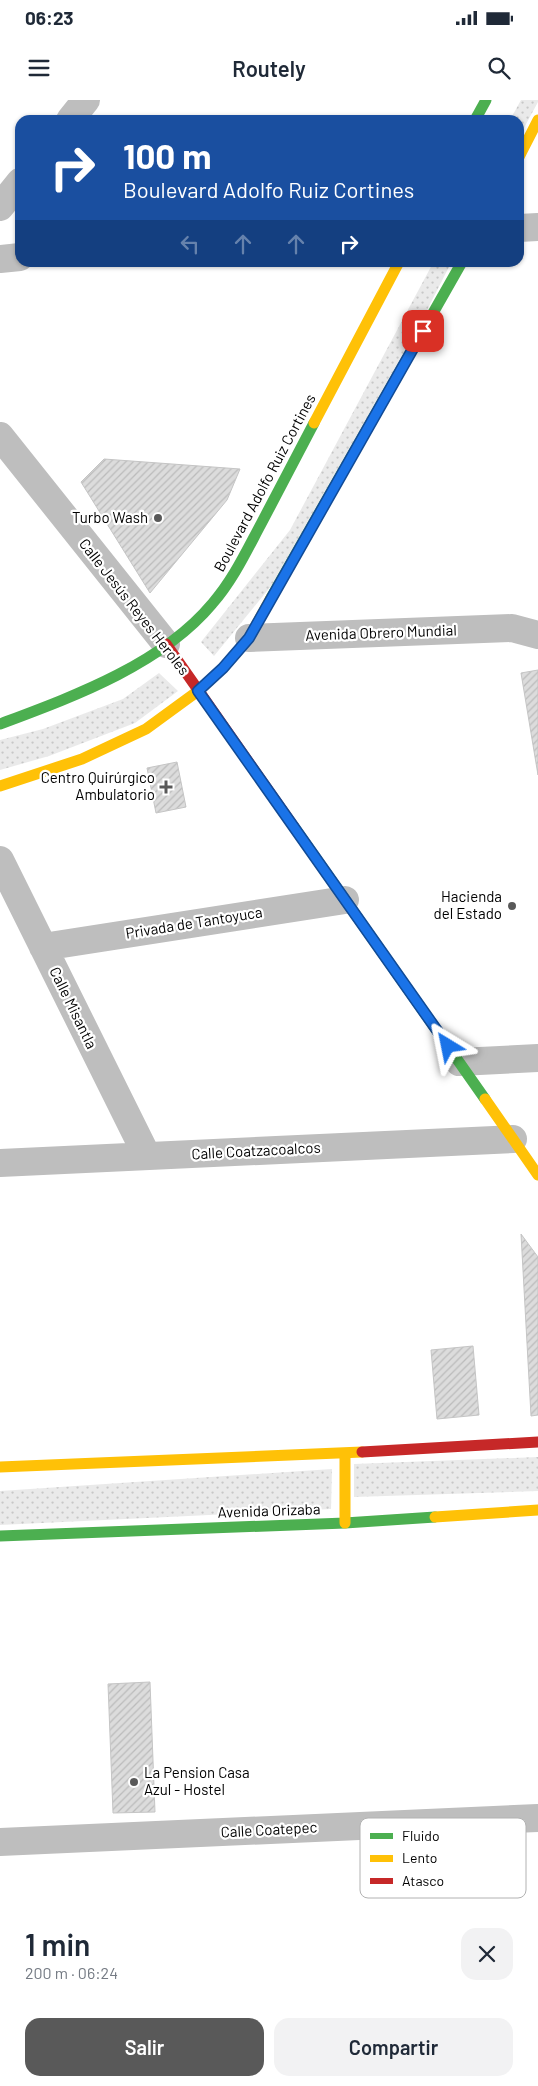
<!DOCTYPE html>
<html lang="es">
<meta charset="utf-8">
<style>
:root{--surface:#fff;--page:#f2f2f3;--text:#1f2937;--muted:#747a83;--accent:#595959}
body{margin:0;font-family:Barlow,sans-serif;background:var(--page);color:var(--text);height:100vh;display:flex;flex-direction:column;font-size:19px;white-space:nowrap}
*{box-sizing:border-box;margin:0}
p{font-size:16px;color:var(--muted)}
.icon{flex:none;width:28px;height:28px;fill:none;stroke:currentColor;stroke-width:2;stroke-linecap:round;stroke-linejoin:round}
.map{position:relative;height:1811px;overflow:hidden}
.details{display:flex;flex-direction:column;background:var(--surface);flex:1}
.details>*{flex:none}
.guide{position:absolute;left:15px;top:15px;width:509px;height:152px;border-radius:15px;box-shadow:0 1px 4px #0004;background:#1a4fa0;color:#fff;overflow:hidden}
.pin{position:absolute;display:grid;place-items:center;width:42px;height:42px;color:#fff;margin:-21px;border-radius:10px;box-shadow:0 2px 8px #0006}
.me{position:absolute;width:55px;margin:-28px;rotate:325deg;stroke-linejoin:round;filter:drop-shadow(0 0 4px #0008)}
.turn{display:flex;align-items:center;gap:18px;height:105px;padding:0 25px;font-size:22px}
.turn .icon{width:65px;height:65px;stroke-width:2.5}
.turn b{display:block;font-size:35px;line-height:42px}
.lanes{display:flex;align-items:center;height:48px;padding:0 25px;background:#0003;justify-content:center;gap:25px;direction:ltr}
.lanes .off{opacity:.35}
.round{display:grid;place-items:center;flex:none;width:52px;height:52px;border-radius:15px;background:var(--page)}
.headline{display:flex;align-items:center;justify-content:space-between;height:85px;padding:0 25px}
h1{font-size:30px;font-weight:600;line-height:38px}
.button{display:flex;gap:10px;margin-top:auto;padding:10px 25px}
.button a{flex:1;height:58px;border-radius:15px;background:var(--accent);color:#fff;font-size:20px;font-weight:600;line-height:58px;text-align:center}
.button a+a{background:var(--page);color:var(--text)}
.status{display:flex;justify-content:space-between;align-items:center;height:35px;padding:0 25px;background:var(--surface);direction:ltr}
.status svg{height:14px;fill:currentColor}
header{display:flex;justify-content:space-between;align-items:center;height:65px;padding:0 25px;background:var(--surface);font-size:22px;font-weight:600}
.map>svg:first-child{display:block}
.grass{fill:url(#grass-dots)}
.building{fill:url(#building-hatch);stroke:#c5c5c5}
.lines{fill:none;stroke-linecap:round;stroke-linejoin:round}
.street{stroke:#bebebe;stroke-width:28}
.fast{stroke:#4caf50;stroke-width:11}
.slow{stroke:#ffc107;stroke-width:11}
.jam{stroke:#c62828;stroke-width:11}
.route-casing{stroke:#114b97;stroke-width:12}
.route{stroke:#1a73e8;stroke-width:9}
.poi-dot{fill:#595959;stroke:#fff;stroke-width:2}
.labels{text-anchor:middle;stroke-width:4.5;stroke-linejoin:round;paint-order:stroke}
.street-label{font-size:15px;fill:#000;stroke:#fff}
.poi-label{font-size:15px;fill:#000;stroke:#fff;text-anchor:end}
.key{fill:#fff;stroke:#b2b2b2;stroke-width:1}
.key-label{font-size:14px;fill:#000}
</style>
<div class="status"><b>06:23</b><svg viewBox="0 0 49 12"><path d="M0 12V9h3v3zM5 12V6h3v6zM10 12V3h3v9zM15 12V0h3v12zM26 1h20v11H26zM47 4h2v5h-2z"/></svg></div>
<header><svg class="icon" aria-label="menu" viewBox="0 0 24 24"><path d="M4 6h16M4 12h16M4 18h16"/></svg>Routely<svg class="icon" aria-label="search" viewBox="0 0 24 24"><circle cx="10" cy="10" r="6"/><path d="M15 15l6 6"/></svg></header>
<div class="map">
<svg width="538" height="1811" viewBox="0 0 538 1811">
<defs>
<pattern id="grass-dots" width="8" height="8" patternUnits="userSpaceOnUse" patternTransform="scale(1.25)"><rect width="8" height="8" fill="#eaeaea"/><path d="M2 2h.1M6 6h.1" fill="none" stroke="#c7c7c7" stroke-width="1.8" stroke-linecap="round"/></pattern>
<pattern id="building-hatch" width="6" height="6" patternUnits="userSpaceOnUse" patternTransform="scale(1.25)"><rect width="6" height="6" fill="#dcdcdc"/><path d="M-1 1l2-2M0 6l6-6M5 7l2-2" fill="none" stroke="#bbb"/></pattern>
</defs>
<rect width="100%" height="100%" fill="#fff"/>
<path class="grass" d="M521,0H538V2L519,37V20H510Z
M433,163H451L311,437L214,556L201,542L290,430Z
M159,573L178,591L135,623L49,656L0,670V640L43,629L123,599Z
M538,1357V1391L354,1397V1364Z
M332,1369L331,1409L0,1425V1391Z"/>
<path class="building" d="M104,359L240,369L227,400L150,493L81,382Z
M538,570V675L521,573Z
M177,662L186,707L156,713L147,668Z
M521,1134L538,1157V1315L531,1316Z
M473,1246L479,1315L437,1319L431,1250Z
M150,1582L155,1712L113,1713L108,1584Z"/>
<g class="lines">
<path class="street" d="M70,20L86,0
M0,107L20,82
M519,128L538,127
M0,159L20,157
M0,336L166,544
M249,538L512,528L538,535
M0,760L147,1056
M43,847L345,800
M459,962L538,958
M0,1063L513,1039
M0,1742L538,1718"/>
<path class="fast" d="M475,20L486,0
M271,498L462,162
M0,624C72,597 161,565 212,504C233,480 246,452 261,424C279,390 296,357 314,323
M294,727L485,999
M0,1436L345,1423L435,1417"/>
<path class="slow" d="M519,57L538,20
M314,323L399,162
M0,686L82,659L146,629L198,591L223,568L249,538L271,498
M485,999L538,1075
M345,1353V1423
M0,1367L362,1352
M435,1417L538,1410"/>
<path class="jam" d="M166,544L294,727
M362,1352L538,1342"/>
</g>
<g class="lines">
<defs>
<path id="route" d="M423,231L249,538L223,568L198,591L448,946"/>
</defs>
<use href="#route" class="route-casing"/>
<use href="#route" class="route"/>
</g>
<g class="poi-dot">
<circle cx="158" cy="418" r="5"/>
<path d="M163.5 679.5h5v5h5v5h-5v5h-5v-5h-5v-5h5z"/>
<circle cx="512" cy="806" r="5"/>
<circle cx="134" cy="1682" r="5"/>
</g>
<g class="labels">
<g class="street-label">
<text transform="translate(265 383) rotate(-62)" y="5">Boulevard Adolfo Ruiz Cortines</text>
<text transform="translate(134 507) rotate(52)" y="5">Calle Jesús Reyes Heroles</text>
<text transform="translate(381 533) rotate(-2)" y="5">Avenida Obrero Mundial</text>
<text transform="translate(194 823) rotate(-9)" y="5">Privada de Tantoyuca</text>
<text transform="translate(73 908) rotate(64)" y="5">Calle Misantla</text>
<text transform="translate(256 1051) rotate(-3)" y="5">Calle Coatzacoalcos</text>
<text transform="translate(269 1411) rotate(-2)" y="5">Avenida Orizaba</text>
<text transform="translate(269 1730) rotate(-3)" y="5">Calle Coatepec</text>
</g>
<g class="poi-label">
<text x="148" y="423">Turbo Wash</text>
<text x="155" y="683">Centro Quirúrgico<tspan x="155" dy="17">Ambulatorio</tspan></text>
<text x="502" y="802">Hacienda<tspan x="502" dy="17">del Estado</tspan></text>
<text x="144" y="1678" text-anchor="start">La Pension Casa<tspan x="144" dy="17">Azul - Hostel</tspan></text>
</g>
</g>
<rect x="360" y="1718" width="166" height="80" rx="8" class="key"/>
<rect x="370" y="1733" width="23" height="6" fill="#4caf50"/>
<rect x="370" y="1755" width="23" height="7" fill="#ffc107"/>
<rect x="370" y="1778" width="23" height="6" fill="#c62828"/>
<g class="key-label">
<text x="402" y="1741">Fluido</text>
<text x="402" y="1763">Lento</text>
<text x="402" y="1786">Atasco</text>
</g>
</svg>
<div class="pin" style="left:423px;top:231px;background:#d93025"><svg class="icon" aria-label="arrive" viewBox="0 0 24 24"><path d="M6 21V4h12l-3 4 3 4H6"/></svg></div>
<svg class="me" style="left:448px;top:946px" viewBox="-20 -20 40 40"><path d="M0-17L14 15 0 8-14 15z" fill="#1a73e8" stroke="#fff" stroke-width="4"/></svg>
<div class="guide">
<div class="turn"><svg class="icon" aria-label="right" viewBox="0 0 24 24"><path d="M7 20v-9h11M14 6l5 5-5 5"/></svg><div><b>100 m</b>Boulevard Adolfo Ruiz Cortines</div></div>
<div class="lanes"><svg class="icon off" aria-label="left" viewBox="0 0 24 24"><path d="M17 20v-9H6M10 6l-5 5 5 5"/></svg><svg class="icon off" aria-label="ahead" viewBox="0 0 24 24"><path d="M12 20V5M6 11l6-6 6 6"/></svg><svg class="icon off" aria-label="ahead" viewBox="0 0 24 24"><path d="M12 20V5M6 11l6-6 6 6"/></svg><svg class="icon" aria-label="right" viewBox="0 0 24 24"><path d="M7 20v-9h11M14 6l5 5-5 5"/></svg></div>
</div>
</div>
<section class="details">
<div class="headline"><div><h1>1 min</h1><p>200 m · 06:24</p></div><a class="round"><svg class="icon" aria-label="close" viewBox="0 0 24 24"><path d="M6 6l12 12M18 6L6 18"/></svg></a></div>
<div class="button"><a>Salir</a><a>Compartir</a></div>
</section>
